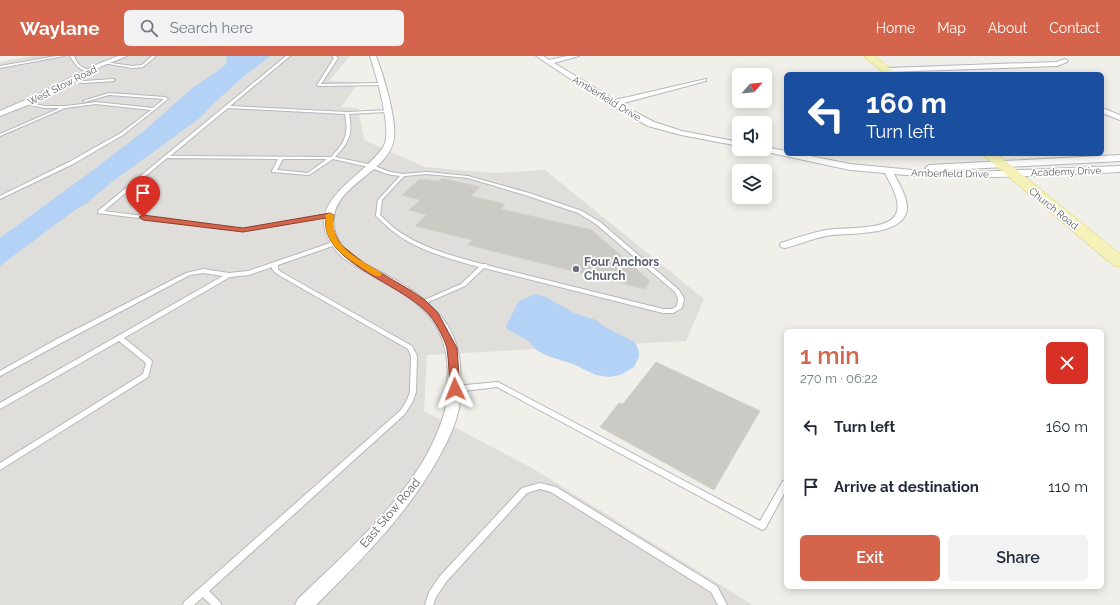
<!DOCTYPE html>
<meta charset="utf-8">
<style>
:root{--surface:#fff;--page:#f2f2f3;--text:#1f2937;--muted:#747a83;--accent:#d4644b}
body{margin:0;font-family:Raleway,sans-serif;background:var(--page);color:var(--text);height:100vh;display:flex;flex-direction:column;font-size:15px;white-space:nowrap}
*{box-sizing:border-box;margin:0}
p{font-size:13px;color:var(--muted)}
.icon{flex:none;width:22px;height:22px;fill:none;stroke:currentColor;stroke-width:2;stroke-linecap:round;stroke-linejoin:round}
.map{position:relative;flex:1;overflow:hidden}
.drawer{position:absolute;left:784px;top:273px;width:320px;height:260px;display:flex;flex-direction:column;background:var(--surface);border-radius:6px;box-shadow:0 2px 10px #0003}
.drawer>*{flex:none}
.hud{position:absolute;left:784px;top:16px;width:320px;height:84px;border-radius:6px;box-shadow:0 2px 10px #0003;background:#1a4fa0;color:#fff;overflow:hidden}
.needle{width:26px;rotate:63deg}
.tools{position:absolute;left:732px;top:12px;display:grid;gap:8px}
.tools a{display:grid;place-items:center;width:40px;height:40px;border-radius:6px;background:var(--surface);box-shadow:0 2px 10px #0003;font-size:20px}
.pin{position:absolute;display:grid;place-items:center;width:34px;height:34px;color:#fff;margin:-41px -17px;border-radius:50% 50% 50% 0;rotate:-45deg;box-shadow:0 0 4px #0007}
.pin .icon{rotate:45deg}
.me{position:absolute;width:44px;margin:-22px;rotate:358deg;stroke-linejoin:round;filter:drop-shadow(0 0 3px #0008)}
.turn{display:flex;align-items:center;gap:14px;height:84px;padding:0 16px;font-size:18px}
.turn .icon{width:52px;height:52px;stroke-width:2.5}
.turn b{display:block;font-size:28px;line-height:34px}
.round{display:grid;place-items:center;flex:none;width:42px;height:42px;border-radius:6px;background:var(--page)}
.summary{display:flex;align-items:center;justify-content:space-between;height:68px;padding:0 16px}
h1{font-size:24px;font-weight:600;line-height:30px;color:var(--accent)}
.button{display:flex;gap:8px;margin-top:auto;padding:8px 16px}
.button a{flex:1;height:46px;border-radius:6px;background:var(--accent);color:#fff;font-size:16px;font-weight:600;line-height:46px;text-align:center}
.button a+a{background:var(--page);color:var(--text)}
ul{padding:0;list-style:none}
li{display:flex;align-items:center;gap:12px;height:60px;padding:0 16px}
li div{flex:1}
li b{display:block;font-size:15px}
li em{font-style:normal}
header{display:flex;align-items:center;gap:24px;box-sizing:border-box;height:56px;padding:0 20px;background:var(--accent);color:#fff}
header strong{font-size:19px}
nav{display:flex;gap:22px;margin-inline-start:auto;font-size:14px}
.search{width:280px;height:36px;background:var(--page);display:flex;align-items:center;gap:10px;box-sizing:border-box;padding:0 14px;border-radius:6px;color:var(--muted);font-size:15px}
.map>svg:first-child{display:block}
.industrial{fill:#dfdedb}
.water{fill:#b4d2f5}
.building{fill:#cccac5;stroke:#d4d2c8}
.lines{fill:none;stroke-linecap:round;stroke-linejoin:round}
.service-casing{stroke:#b6b7bb;stroke-width:2}
.minor-casing{stroke:#b6b7bb;stroke-width:2}
.primary-casing{stroke:#e0cd71;stroke-width:1}
.service{fill:#fff;fill-rule:evenodd}
.minor{fill:#fff;fill-rule:evenodd}
.primary{fill:#f5f2b9;fill-rule:evenodd}
.route{fill:#d4644b;stroke:#8a4131}
.slow{fill:#f59e0b}
.worship-dot{fill:#6b7280;stroke:#fff;stroke-width:1.5}
.labels{text-anchor:middle;stroke-width:3.5;stroke-linejoin:round;paint-order:stroke}
.far-street-label{font-size:10px;fill:#606267;stroke:#fff}
.worship-label{font-size:12px;font-weight:bold;fill:#5b616d;stroke:#fff;text-anchor:start}
.street-label{font-size:12px;fill:#606267;stroke:#fff}
</style>
<header>
<strong>Waylane</strong>
<div class="search"><svg class="icon" aria-label="search" viewBox="0 0 24 24"><circle cx="10" cy="10" r="6"/><path d="M15 15l6 6"/></svg>Search here</div>
<nav><a>Home</a><a>Map</a><a>About</a><a>Contact</a></nav>
</header>
<div class="map">
<svg width="1120" height="549" viewBox="0 0 1120 549">
<rect width="100%" height="100%" fill="#f0efe9"/>
<path class="industrial" d="M31,0H350L329,25L359,26L341,51L358,52L364,84L425,111L493,117L545,114L704,243L686,285L427,299L424,355L532,412L753,549H0V6Z"/>
<path class="water" d="M227,0H270L243,21L211,50L200,62L108,129L87,147L75,154L0,210V182L96,112L145,74L191,33L220,13L226,8Z
M535,238L546,241L574,257L596,264L605,271L633,285L636,288L639,296V301L634,311L620,319L609,321L596,319L573,308L548,300L536,294L530,286L507,273L506,270L519,245Z"/>
<path class="building" d="M442,122L480,131L471,140L505,148L501,153L592,174L650,225L645,233L468,189L472,184L415,170L426,159L409,154L420,144L402,139L420,123L439,125Z
M656,306L760,355L714,434L600,371L619,347L623,348Z"/>
<g class="lines">
<defs>
<path id="service" d="M57,0H64L0,12V10Z
M70,0H74C77,8 81,12 90,14V16C80,15 75,9 70,0Z
M152,0H156L143,11L132,12L103,7L105,6L132,10L142,9Z
M286,0H290L230,50L347,56L388,54L389,55L387,56L349,58C353,78 349,87 335,101L372,109L390,116L403,118L427,116L468,120L529,137L582,155L600,166L679,234L684,242L682,252L673,257H663L484,212L465,230L424,248H420L419,247L420,246L461,228L479,211C450,203 413,193 390,173C385,169 381,164 376,160V159L378,144L400,120L387,118L369,111L333,103L309,119L272,116V115L278,103L167,102L104,155L243,173L332,158V160H330L243,175L98,157V155ZM228,52L345,58C349,78 345,87 331,101L170,100ZM283,103H327L308,117L277,114ZM427,118L468,122L525,139L578,157L596,168L675,236L678,242L677,250L672,253H663L498,212L487,209L486,208H482C452,200 419,191 394,172C389,168 385,163 380,159L382,144L404,120Z
M332,0H336L338,2L321,28L381,27L383,28L381,29L318,30L317,29L334,2Z
M70,23L84,25L113,23L115,24L113,25L84,27L69,25V23Z
M109,37L165,41L168,43L123,79L73,108L0,143V140L69,106L121,77L151,54L96,48L65,52L0,80V78L60,52H44L27,48V46L44,50H67L96,46L153,52L164,43L109,39L85,46L83,45Z
M336,185L339,187L338,188L278,209V213L281,216L412,290L417,300L416,336L413,345L405,358L209,535L220,546L221,549H211L203,541L194,549H183L184,546L401,354L407,344L410,336L411,300L408,293L277,218L272,213V211L249,219L230,221L124,282L151,304L152,306L148,321L0,414V407L143,318L146,307L119,285L0,353V347L223,220L203,217L190,219L61,287L0,320V315L57,283L186,217L203,213L229,217L248,215Z
M498,326L760,465L783,425L786,424V434L765,473L762,474L497,331L455,336L453,335L452,333L453,331L455,330Z
M540,427L556,431L717,530L727,549H718L711,536L551,436L540,433L527,437L446,526L436,541L433,549H425L429,536L440,520L522,432Z"/>
<path id="minor" d="M118,0H127L102,10L43,43L0,60V55L37,39L98,8Z
M370,0H376C383,18 399,69 393,87C383,120 329,131 334,170C337,201 377,212 399,226C441,251 465,280 460,331C460,338 460,345 459,352C456,368 448,385 440,399C409,457 362,503 316,549H295L298,543C352,490 425,430 445,354C447,346 447,338 447,330C450,307 445,280 430,261C408,234 371,222 343,202C304,163 332,140 363,113C371,105 381,97 385,87C391,70 376,18 370,0Z
M536,0H543L549,4L567,0H579L554,7L615,44L706,23V25L620,48L654,66L682,75L739,86V90L681,79L648,70L610,49Z
M1065,3L1068,5L1067,6L1057,10L887,16L884,14L887,12L1056,6Z
M1102,52L1120,59V64L1102,57Z
M765,91L786,95V98H800L850,108L933,116H972L1120,110V116C1045,119 969,125 894,118C899,128 907,140 907,152C906,180 851,177 832,179C816,181 801,188 785,192L781,191L780,189L781,187C796,182 811,177 826,174C842,171 889,175 896,158C902,145 890,128 885,117L850,114L762,95L758,93H765Z
M1120,99V105L929,115L925,112L929,109Z"/>
<path id="primary" d="M864,0H875L897,18H885Z
M982,98H997L1120,198V211L1114,210Z"/>
</defs>
<use href="#service" class="service-casing"/>
<use href="#minor" class="minor-casing"/>
<use href="#primary" class="primary-casing"/>
<use href="#service" class="service"/>
<use href="#minor" class="minor"/>
<use href="#primary" class="primary"/>
</g>
<path class="route" d="M330,157L334,159L332,170L336,180L341,189L364,207L410,234L425,244L438,257L457,292L460,333L459,336H452L450,333C449,320 449,306 447,293C446,286 436,267 431,261C407,229 319,207 326,162L243,176L143,164L139,161L143,159L243,172Z"/>
<path class="slow" d="M330,157L334,159C329,191 357,202 380,216L382,218L380,220C374,221 369,216 364,213C345,201 322,187 326,161L324,160Z"/>
<circle class="worship-dot" cx="576" cy="213" r="4"/>
<g class="labels">
<g class="far-street-label">
<text transform="translate(62 29) rotate(-27)" y="4">West Stow Road</text>
<text transform="translate(607 42) rotate(31)" y="4">Amberfield Drive</text>
<text transform="translate(1066 115) rotate(-2)" y="4">Academy Drive</text>
<text transform="translate(950 117) rotate(1)" y="4">Amberfield Drive</text>
<text transform="translate(1054 152) rotate(39)" y="4">Church Road</text>
</g>
<g class="worship-label">
<text x="584" y="210">Four Anchors<tspan x="584" dy="14">Church</tspan></text>
</g>
<g class="street-label">
<text transform="translate(390 457) rotate(-50)" y="4">East Stow Road</text>
</g>
</g>
</svg>
<div class="tools">
<a><svg class="needle" viewBox="-14 -14 28 28"><path d="M0-13l5 13h-10z" fill="#e53935"/><path d="M0 13l5-13h-10z" fill="#747a83"/></svg></a>
<a><svg class="icon" aria-label="sound" viewBox="0 0 24 24"><path d="M4 9h4l5-4v14l-5-4H4zM17 9q2 3 0 6"/></svg></a>
<a><svg class="icon" aria-label="layers" viewBox="0 0 24 24"><path d="M12 4l9 5-9 5-9-5zM3 14l9 5 9-5"/></svg></a>
</div>
<div class="pin" style="left:143px;top:161px;background:#d93025"><svg class="icon" aria-label="arrive" viewBox="0 0 24 24"><path d="M6 21V4h12l-3 4 3 4H6"/></svg></div>
<svg class="me" style="left:455px;top:333px" viewBox="-20 -20 40 40"><path d="M0-17L14 15 0 8-14 15z" fill="#d4644b" stroke="#fff" stroke-width="4"/></svg>
<div class="hud">
<div class="turn"><svg class="icon" aria-label="left" viewBox="0 0 24 24"><path d="M17 20v-9H6M10 6l-5 5 5 5"/></svg><div><b>160 m</b>Turn left</div></div>
</div>
<section class="drawer">
<div class="summary"><div><h1>1 min</h1><p>270 m · 06:22</p></div><a class="round" style="background:#d93025;color:#fff"><svg class="icon" aria-label="close" viewBox="0 0 24 24"><path d="M6 6l12 12M18 6L6 18"/></svg></a></div>
<ul>
<li><svg class="icon" aria-label="left" viewBox="0 0 24 24"><path d="M17 20v-9H6M10 6l-5 5 5 5"/></svg><div><b>Turn left</b></div><em>160 m</em></li>
<li><svg class="icon" aria-label="arrive" viewBox="0 0 24 24"><path d="M6 21V4h12l-3 4 3 4H6"/></svg><div><b>Arrive at destination</b></div><em>110 m</em></li>
</ul>
<div class="button"><a>Exit</a><a>Share</a></div>
</section>
</div>
